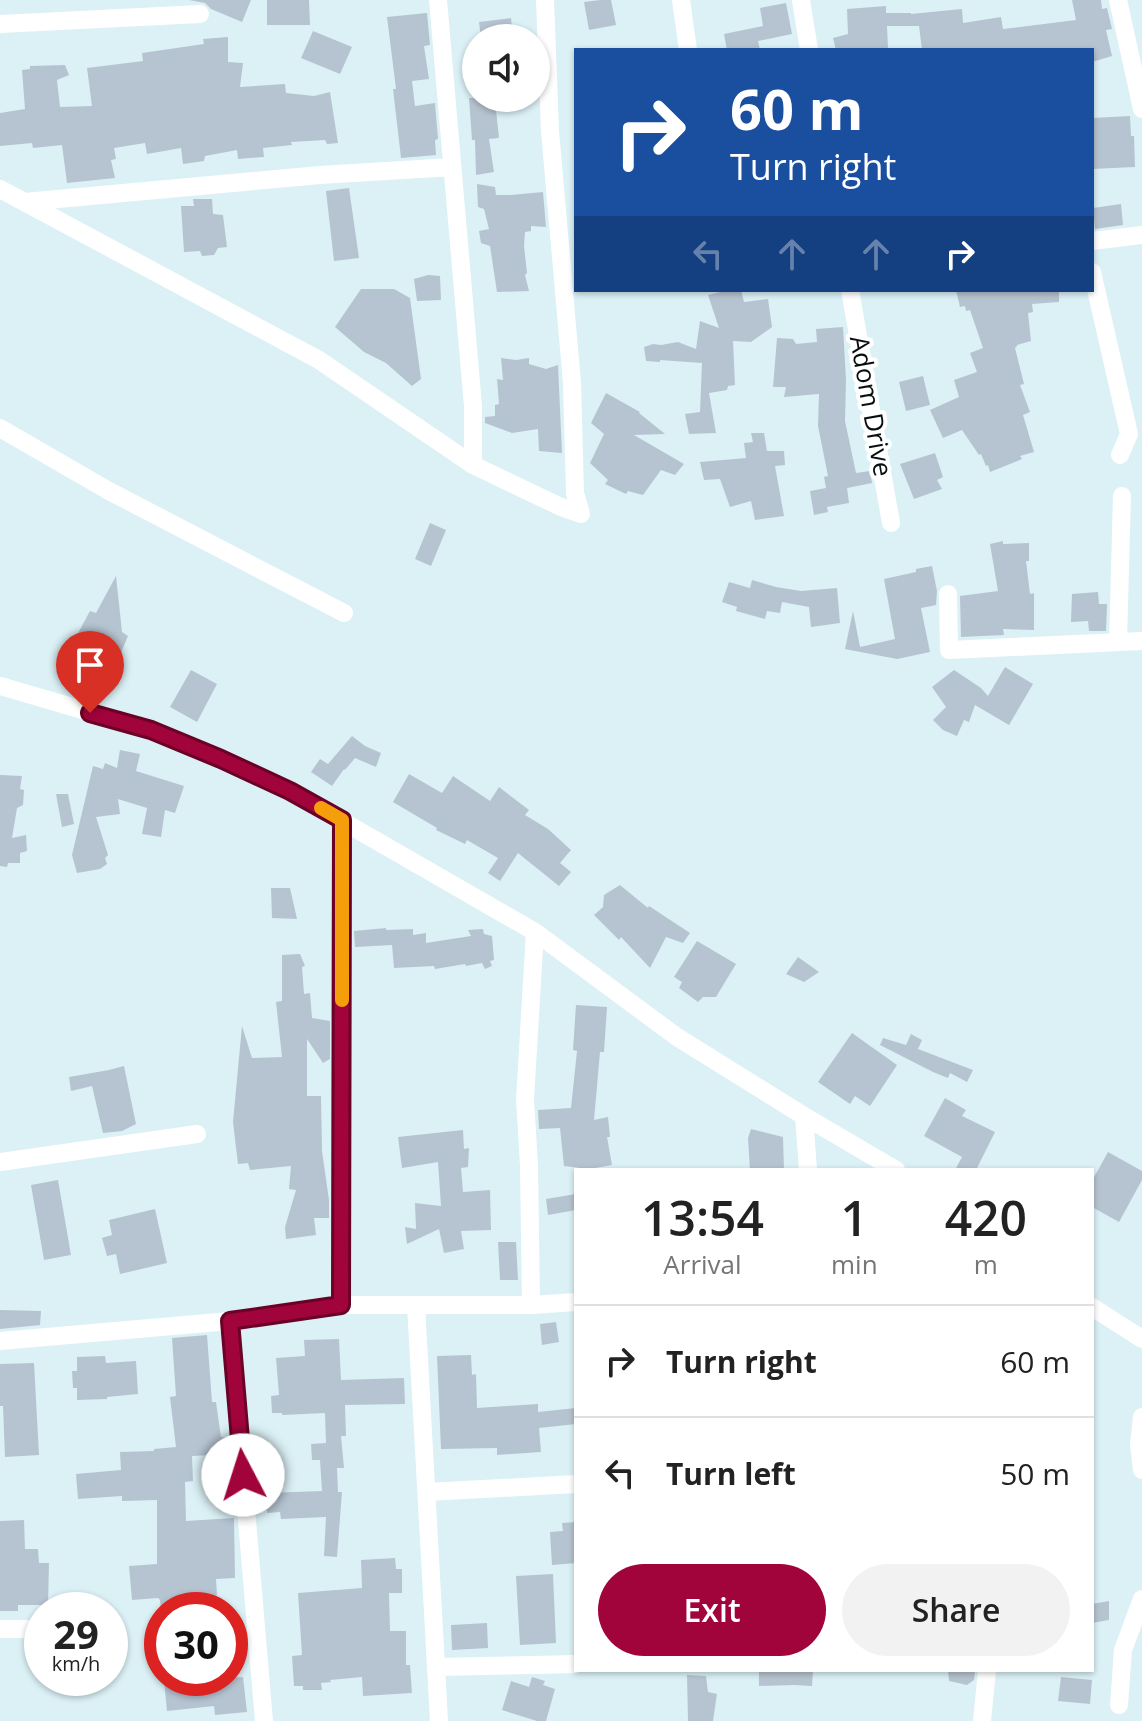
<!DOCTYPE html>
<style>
:root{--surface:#fff;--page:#f2f2f2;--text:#222;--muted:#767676;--line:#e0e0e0;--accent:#a1033b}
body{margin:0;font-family:"Open Sans",sans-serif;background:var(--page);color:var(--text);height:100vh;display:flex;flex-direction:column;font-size:30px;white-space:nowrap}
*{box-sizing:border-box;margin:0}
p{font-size:26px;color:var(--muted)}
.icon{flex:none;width:44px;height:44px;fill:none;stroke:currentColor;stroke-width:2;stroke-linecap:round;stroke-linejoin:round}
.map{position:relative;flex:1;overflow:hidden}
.panel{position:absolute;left:574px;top:1168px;width:520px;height:504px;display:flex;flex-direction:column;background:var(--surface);border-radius:0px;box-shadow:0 2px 6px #0004}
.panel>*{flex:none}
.guide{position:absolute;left:574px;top:48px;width:520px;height:244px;border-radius:0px;box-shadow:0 2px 6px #0004;background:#1a4fa0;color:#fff;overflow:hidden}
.fabs{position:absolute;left:462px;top:24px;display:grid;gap:16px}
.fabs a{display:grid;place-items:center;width:88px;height:88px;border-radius:50%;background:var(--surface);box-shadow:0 2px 6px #0004;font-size:40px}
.speed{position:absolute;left:24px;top:1592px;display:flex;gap:16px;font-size:40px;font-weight:700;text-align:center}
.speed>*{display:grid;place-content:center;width:104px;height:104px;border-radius:50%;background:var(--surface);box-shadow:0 2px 6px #0004;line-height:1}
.speed small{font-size:20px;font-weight:400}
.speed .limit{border:12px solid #d22;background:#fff;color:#111}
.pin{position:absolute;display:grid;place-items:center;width:68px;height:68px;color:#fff;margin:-82px -34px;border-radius:50% 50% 50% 0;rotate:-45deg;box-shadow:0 0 8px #0007}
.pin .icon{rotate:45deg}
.me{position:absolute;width:88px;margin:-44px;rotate:355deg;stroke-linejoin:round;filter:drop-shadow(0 0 6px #0008)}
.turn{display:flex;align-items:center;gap:28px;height:168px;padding:0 24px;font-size:36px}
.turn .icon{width:104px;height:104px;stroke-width:2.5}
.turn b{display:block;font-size:56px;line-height:68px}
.lanes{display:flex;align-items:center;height:76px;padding:0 24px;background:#0003;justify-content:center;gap:40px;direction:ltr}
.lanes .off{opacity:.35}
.eta{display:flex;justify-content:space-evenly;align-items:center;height:136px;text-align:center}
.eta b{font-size:48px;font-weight:600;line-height:56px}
.action{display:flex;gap:16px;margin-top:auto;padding:16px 24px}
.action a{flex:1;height:92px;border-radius:48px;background:var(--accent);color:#fff;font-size:32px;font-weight:600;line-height:92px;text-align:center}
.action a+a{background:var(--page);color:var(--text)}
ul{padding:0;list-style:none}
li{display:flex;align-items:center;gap:24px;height:112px;padding:0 24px;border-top:2px solid var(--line)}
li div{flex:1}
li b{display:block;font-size:30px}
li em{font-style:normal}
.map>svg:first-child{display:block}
.building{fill:#b6c4d1}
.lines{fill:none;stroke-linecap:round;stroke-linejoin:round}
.minor{stroke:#fff;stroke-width:18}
.route-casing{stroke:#690226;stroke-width:20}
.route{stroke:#a1033b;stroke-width:14}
.slow{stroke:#f59e0b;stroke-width:14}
.labels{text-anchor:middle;stroke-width:8;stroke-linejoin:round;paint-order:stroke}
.street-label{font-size:26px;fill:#070e10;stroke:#fff}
</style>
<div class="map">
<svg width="1142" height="1721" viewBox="0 0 1142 1721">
<rect width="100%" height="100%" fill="#dbf1f6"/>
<path class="building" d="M189,0H251L242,22L211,9L205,3Z
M267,0H309L310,25H267Z
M600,0H611L616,25L589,30L584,2Z
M1072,0H1101L1102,9L1107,8L1112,29L1106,30L1112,56L1092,62V50H922L919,26H887L888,48L836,50L833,38L848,34L847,9L886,6V13H911V14L962,9L963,23L1001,17L1003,29L1076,20Z
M786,3L792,34L758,41L760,50H727L724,34L763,26L760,8Z
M427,13L430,45L424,46L429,79L412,81L415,106L435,103L438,139L435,140L436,155L401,158L393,89H396L387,17Z
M511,18L513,38H481L479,22Z
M313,31L352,47L340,74L301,58Z
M228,37V62L243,63L240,87L285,84L286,93L314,96L330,92L338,143L327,144L325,140L291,142L292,145L263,148L264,157L238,159L237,150L205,156L204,161L183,164L181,148L147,154L145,143L114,148L116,159L111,160L115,178L67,183L62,145L33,148L32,143L0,146V113L25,109L22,70L30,69V66L65,65L69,75L57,80L60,107L92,106L87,68L143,61L142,53L204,44L203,39Z
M469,98H523V107L496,110L499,138L489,139L494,172L476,175L475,140H472Z
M1130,116L1131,136H1134L1135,167L1092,169V118Z
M477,184L495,187L496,195H511L543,192L546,227L531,226V231L525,232L524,246L527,273L525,275L529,291L497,292L490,246L481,243L479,231L489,229L484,209L478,207Z
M349,188L359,258L334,261L326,191Z
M193,199H212L213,214L223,215L227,247L218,248L214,255L202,256L200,251L184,252L181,206H194Z
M1121,204L1123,225L1095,229L1093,208Z
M428,275L440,276L441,300L417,301L414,279Z
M361,289H394L410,298L421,379L412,386L386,363L364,352L335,327Z
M729,290H741L744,302L768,299L772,327L751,342L733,341L735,385L728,386L727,390L709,393L716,433L689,434L685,414L700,412L702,363L660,360V362L646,361L644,347L653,344L661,345L678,342L696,349L700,321L719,328L708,295Z
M956,290H1059V302L1032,304L1033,312L1028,313L1031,341L1017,345V346L1015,348L1024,384L1020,385L1030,412L1023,415L1034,452L1020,456L1022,459L990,472L988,465L986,466L981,454L979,455L962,430L943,438L930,410L959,397L954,380L977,372L970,353L983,348L970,310L966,311L965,306L960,307Z
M843,327L846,380L845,421L856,473L870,471L872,483L847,488L849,503L827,507L828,512L814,515L810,491L826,488L824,477L828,476L818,426L819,394L784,397L786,387H773L777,338L793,339L796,344L817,342L816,329Z
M501,358L516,360L529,358V364L546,369L558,365L562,453L539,451L538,429L512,433L485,423V417L495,416V405L499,404L497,379L503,380Z
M923,376L930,405L906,411L899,382Z
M606,393L640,412L639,413L665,434L634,435L684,464L675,475L661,470L643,495L628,491L626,494L605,484L608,480L590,463L604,434L591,423Z
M751,433H764L767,451H784L785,465L775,466L784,516L755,520L751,501L730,507L720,479L704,480L700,462L746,458L744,443L753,442Z
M935,453L943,477L937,480L942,489L914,499L900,464Z
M430,523L446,530L431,566L415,559Z
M1003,541V544L1029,543V561H1026L1030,594L1034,593V630L1003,629L1004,635L961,637L960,596L998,591L990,544Z
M932,566L937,591L936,605L921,608L930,652L897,659L845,649L853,611L860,647L895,639L884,579L916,572V569Z
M116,576L122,632L128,636L113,671L99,667L96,674L70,661L71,656L62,648L76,637L90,611L96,613Z
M752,580L776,587L801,591L837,588L840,623L811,627L809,607L782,602L780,613L767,611L765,619L736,611L737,607L722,602L729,582L750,588Z
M1098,592L1099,604H1107L1106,631H1089L1088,621L1071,622L1072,594Z
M1005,667L1033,684L1009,725L975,705L969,722L964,720L957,736L943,730L933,720L946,707L932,687L954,670L981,688L988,696Z
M191,670L217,684L197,722L170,707Z
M352,736L365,746L381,753L376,767L355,758L345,770L344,769L332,786L311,772L320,759L328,764Z
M120,750L140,754L136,771L184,786L175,813L165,810L161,837L142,834L147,808L118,799L120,814L96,817L108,855L105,858L107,864L100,869L77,873L72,855L93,766L103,769L105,763L117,768Z
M409,774L442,793L453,776L490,801L499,787L529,810L525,815L548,829L571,850L560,863L571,872L559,886L518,853L500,881L488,873L498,858L467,840L465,844L436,830L437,828L393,802Z
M0,775L22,776L20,789L24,790L23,805L17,808L12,838L26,835L27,851L20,853V863H8L7,867L0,866Z
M56,794H68L74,824L62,827Z
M620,885L648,908L649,906L690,933L683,943L666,937L650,968L621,937L619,940L594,915L603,907L604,895Z
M271,888H290L297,919L272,918Z
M386,928V930L413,929V935L426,933V943L471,936L468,930L483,929L484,934L492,936L494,960L490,961L492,966L485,969L482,963L466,966L465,964L435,969L434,966L394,968L392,945L355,947L354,931Z
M697,941L736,964L716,997H703L698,1002L679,988L682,982L674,977Z
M300,954L305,966L302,967L304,994L310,993L312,1018L330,1021V1059L323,1063L307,1039V1096H321L322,1151L329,1200V1218H314L316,1235L286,1239L285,1227L296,1190L289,1189L291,1166L250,1170L248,1163L238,1164L233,1122L242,1026L252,1058L282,1057L276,1002L282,1001V955Z
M798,957L819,972L804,982L786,974Z
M576,1005L607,1007L604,1052H600L594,1120L608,1117L610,1137H607L612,1165L589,1169L564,1166L560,1128L539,1129L538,1110L571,1108L577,1051L573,1050Z
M852,1033L897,1065L870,1106L855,1096L850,1104L818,1082Z
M911,1034L922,1040L918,1049L973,1070L967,1082L950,1073L948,1078L933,1072L880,1045L883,1038L906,1045Z
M124,1066L136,1124L122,1131L103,1133L92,1086L71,1091L69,1077L109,1070Z
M945,1098L966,1110L962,1116L995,1132L976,1170H955L962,1157L924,1136Z
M751,1129L783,1137L784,1170H750L748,1138Z
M463,1130L464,1149L469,1148L468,1167L461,1168L463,1192L490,1190L491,1230L461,1231L464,1249L444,1253L439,1229L407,1244L405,1227L416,1229L415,1203L441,1206L438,1162L402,1168L398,1137Z
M1108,1152L1142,1171V1180L1119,1222L1092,1207V1181Z
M58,1180L71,1255L44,1260L31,1185Z
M576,1194V1210L548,1215L546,1199Z
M155,1209L167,1263L120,1274L116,1254L107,1256L102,1238L112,1235L109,1220Z
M498,1242H516L518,1280H500Z
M0,1310L41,1311L40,1325L0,1329Z
M556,1322L559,1342L542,1345L540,1324Z
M207,1335L212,1402H216L221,1437H228L229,1454L192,1456L193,1481L185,1482L186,1521L234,1518L235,1578L216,1579L217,1595L188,1598L190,1610H161L160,1600L158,1598L132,1600L129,1566L157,1564V1500L122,1501V1496L78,1499L76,1474L121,1470L120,1452L154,1451V1449L176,1447L170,1397L176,1396L172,1338Z
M339,1339L341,1380L404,1378L405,1404L345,1405L346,1436H341L344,1468H337L338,1492H342L337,1557L324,1556L326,1517L281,1519L280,1512L267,1513V1493L322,1491L320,1460H312L311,1444L326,1443L325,1413L282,1415V1413H272L271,1396L279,1395L276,1358L305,1356L304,1340Z
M471,1355L472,1375L476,1374L477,1408L538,1404V1412L576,1408V1424L539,1428L541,1452L497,1455V1448L441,1449L437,1356Z
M105,1356L106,1363L136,1361L138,1394L107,1397V1399L77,1400V1388H73L72,1371H77V1357Z
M34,1363L39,1455L5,1457L3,1406H0V1364Z
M24,1520L25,1549H38L39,1563H49L48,1605H18V1611H0V1521Z
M576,1522V1563L552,1565L550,1532L563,1531L562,1523Z
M395,1558L396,1569H402V1593H389L390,1631H406V1665H410L412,1693L363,1696L362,1677L330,1680L331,1682L321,1683L322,1690H303V1686H294L292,1656L302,1655L298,1593L362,1588L361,1560Z
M553,1574L556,1643L520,1645L516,1576Z
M1109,1601V1620L1092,1623V1604Z
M487,1623L488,1648L452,1650L451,1625Z
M759,1670H813L812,1686L794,1685L759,1686Z
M948,1670H975L974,1680L967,1685L949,1681Z
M687,1675L706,1676L708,1692L717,1694L713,1721H688Z
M243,1677L247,1712L215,1715L214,1706L167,1711L164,1681L193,1678H204V1680Z
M532,1677L545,1681L543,1685L555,1689L546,1721H537L502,1710L511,1681L529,1687Z
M1061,1677L1092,1680L1090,1704L1058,1701Z"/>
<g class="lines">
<path class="minor" d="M438,0L473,406V465
M681,0L688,50
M801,0L809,50
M1118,0L1142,109
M0,24L200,14
M0,189L319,360L473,465L561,507L581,514L575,493L572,383L550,131L545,0
M25,202L320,175L452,167
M1092,241L1142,235
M1092,272L1129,434L1120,455
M850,290L891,523
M0,428L109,491L344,613
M948,594L949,650L1142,641
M1118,642L1122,496
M0,686L151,730L221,759L290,791L535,932L677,1037L804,1116L896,1170
M804,1116L808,1170
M0,1162L197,1134
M341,1305L342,820
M416,1305L439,1721
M531,1305L529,1166L525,1099L535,932
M1092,1307L1142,1339
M230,1321L264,1721
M0,1341L230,1321L341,1305H531L576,1302
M1142,1417L1139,1445L1142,1470
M427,1492L576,1484
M0,1629H38
M437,1667L576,1664
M1119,1705L1123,1650L1142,1599
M982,1721L987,1670"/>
</g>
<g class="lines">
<defs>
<path id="route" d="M90,713L151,730L221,759L290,791L342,820L341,1305L230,1321L243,1475"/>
</defs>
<use href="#route" class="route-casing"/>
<use href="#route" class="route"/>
<path class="slow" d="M321,808L342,820V1000"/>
</g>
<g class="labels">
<g class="street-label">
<text transform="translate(871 406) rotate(80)" y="9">Adom Drive</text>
</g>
</g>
</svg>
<div class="fabs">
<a><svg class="icon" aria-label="sound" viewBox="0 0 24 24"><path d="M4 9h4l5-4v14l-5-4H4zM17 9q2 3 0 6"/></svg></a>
</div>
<div class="speed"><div>29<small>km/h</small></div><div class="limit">30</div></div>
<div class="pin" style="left:90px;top:713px;background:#d93025"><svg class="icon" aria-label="arrive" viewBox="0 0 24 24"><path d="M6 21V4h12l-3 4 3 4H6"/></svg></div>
<svg class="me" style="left:243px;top:1475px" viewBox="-20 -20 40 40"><circle r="19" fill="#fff"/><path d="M0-13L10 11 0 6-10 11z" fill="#a1033b"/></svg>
<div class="guide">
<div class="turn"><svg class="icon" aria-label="right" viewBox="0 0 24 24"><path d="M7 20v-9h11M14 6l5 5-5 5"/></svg><div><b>60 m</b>Turn right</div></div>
<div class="lanes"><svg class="icon off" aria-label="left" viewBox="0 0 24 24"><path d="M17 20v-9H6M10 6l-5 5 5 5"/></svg><svg class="icon off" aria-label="ahead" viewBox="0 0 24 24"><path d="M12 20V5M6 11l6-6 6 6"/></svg><svg class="icon off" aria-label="ahead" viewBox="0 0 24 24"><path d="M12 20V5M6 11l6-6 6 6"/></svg><svg class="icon" aria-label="right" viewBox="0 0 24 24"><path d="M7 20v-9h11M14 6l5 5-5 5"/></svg></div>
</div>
<section class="panel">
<div class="eta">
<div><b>13:54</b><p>Arrival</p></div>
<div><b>1</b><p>min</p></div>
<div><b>420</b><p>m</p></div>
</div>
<ul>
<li><svg class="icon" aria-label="right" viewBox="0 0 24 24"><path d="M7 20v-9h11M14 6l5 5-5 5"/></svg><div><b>Turn right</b></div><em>60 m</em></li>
<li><svg class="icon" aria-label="left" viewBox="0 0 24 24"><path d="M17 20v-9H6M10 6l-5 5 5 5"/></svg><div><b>Turn left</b></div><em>50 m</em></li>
</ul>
<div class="action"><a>Exit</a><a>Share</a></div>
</section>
</div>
